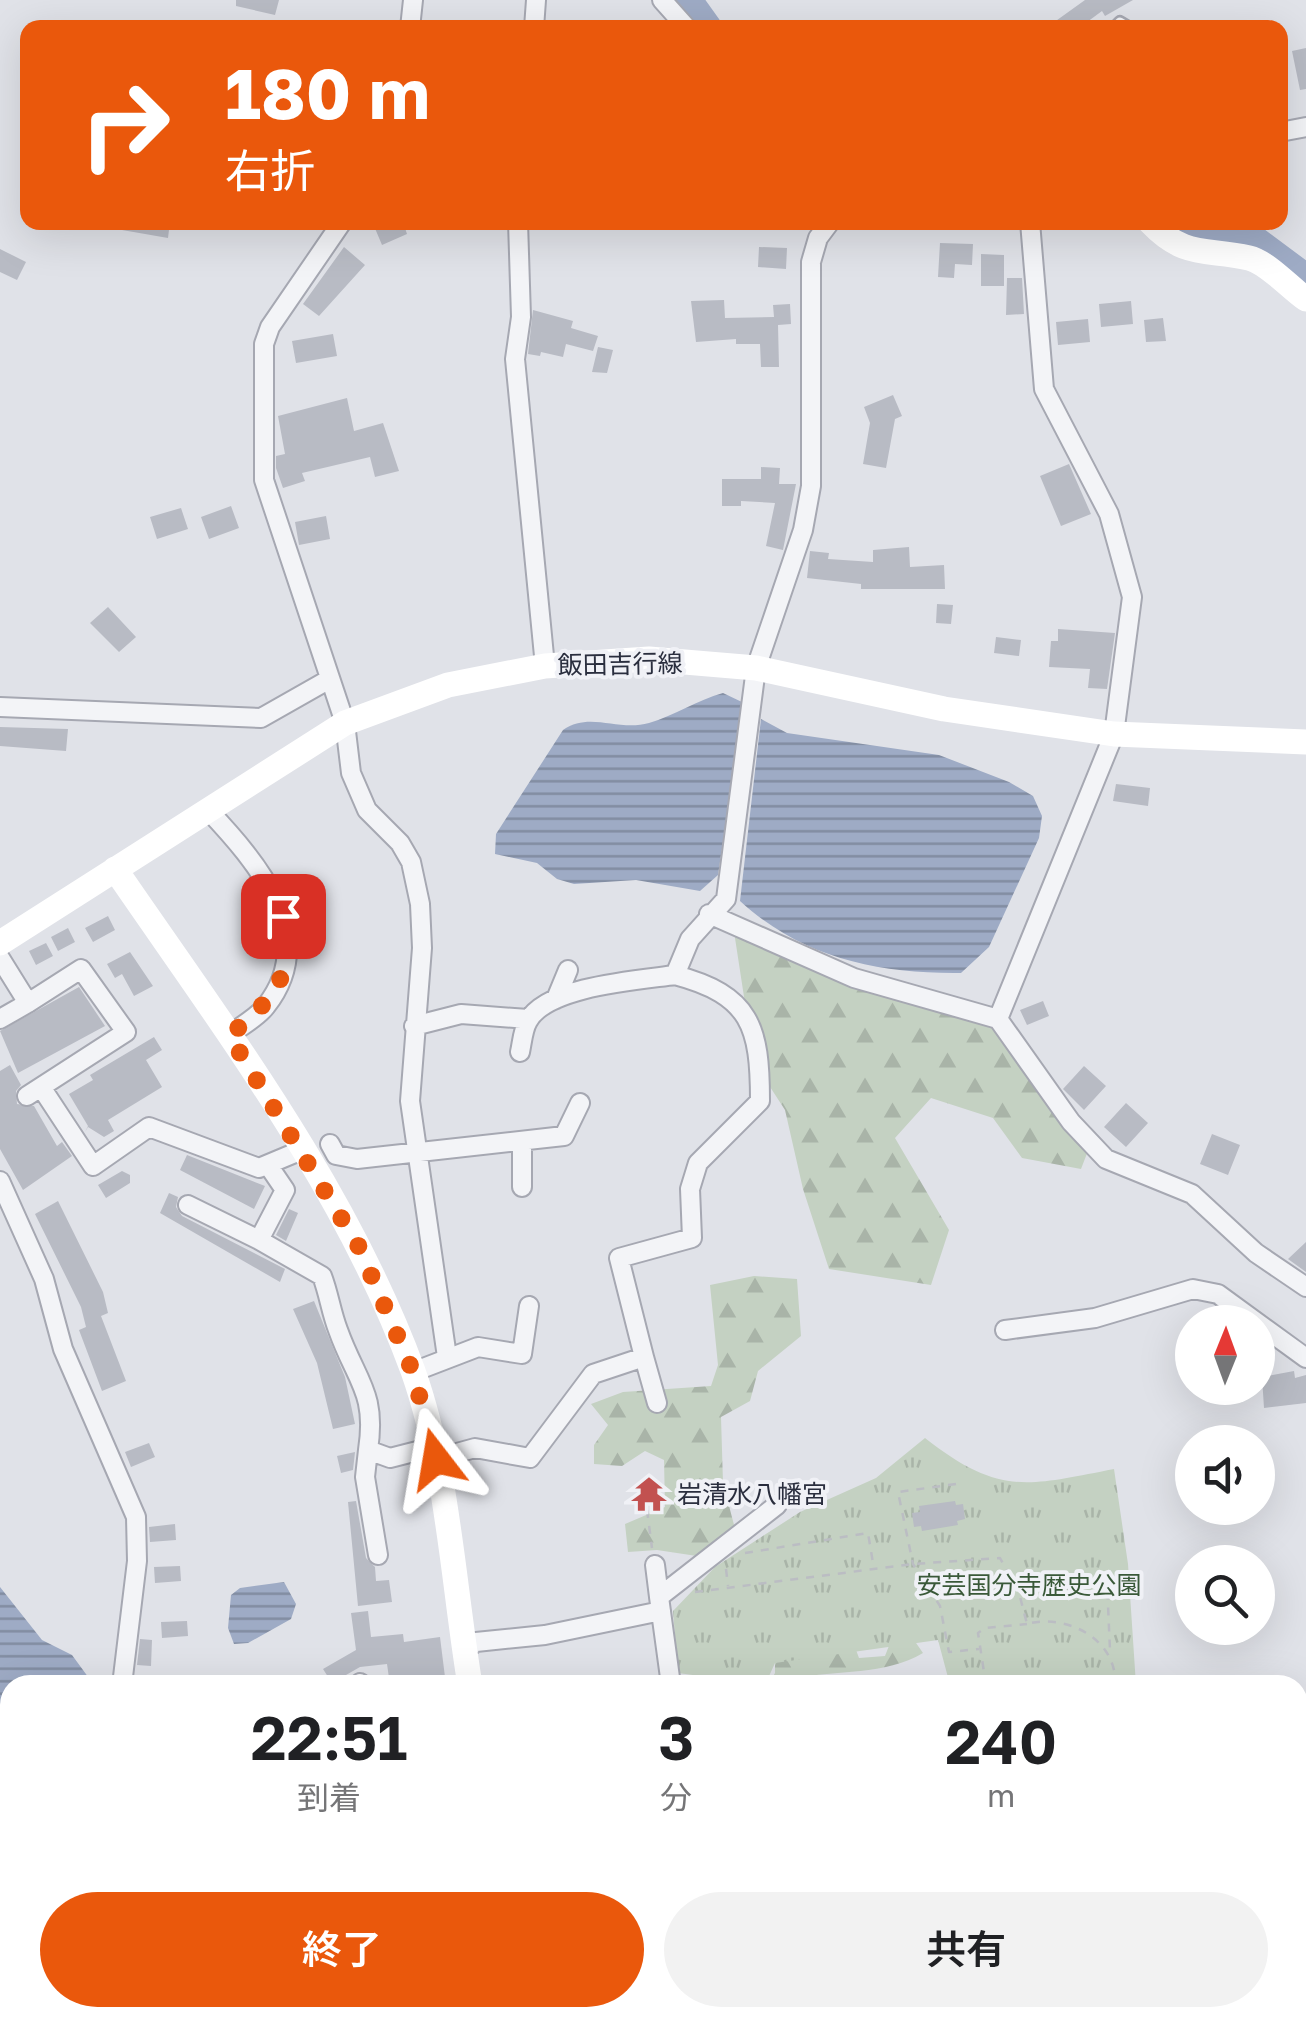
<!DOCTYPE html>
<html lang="ja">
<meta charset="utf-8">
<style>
:root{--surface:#fff;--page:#f2f2f2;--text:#202124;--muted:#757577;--accent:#ea580c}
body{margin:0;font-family:"Golos Text","Noto Sans JP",sans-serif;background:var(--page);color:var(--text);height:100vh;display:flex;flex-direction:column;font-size:38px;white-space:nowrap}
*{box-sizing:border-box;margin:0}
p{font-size:32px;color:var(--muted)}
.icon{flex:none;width:55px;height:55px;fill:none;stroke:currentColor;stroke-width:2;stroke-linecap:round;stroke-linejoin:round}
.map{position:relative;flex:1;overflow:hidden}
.details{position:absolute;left:0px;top:1675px;width:1308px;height:352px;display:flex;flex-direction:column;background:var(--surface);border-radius:30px 30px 0 0;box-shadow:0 10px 40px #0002}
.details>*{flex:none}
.hud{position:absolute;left:20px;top:20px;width:1268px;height:210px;border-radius:20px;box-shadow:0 10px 40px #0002;background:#ea580c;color:#fff;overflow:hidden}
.needle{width:65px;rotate:1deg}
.tools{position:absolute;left:1175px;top:1305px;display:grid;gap:20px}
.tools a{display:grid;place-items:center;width:100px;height:100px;border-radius:50%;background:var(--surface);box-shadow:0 10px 40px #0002;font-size:50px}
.pin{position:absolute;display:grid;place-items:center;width:85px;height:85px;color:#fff;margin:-42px;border-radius:20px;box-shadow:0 5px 15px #0006}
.me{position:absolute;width:110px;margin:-55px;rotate:346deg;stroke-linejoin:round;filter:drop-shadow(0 0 8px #0008)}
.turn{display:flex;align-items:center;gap:35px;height:210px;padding:0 40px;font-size:45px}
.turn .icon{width:130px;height:130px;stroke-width:2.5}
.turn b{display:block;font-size:70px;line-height:85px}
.eta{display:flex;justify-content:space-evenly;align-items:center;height:170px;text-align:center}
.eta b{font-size:60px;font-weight:600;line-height:70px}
.primary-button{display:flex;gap:20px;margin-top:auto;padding:20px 40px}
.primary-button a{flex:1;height:115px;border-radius:60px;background:var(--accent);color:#fff;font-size:40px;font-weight:600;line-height:115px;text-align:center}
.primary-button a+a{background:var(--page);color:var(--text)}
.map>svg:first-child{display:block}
.forest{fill:url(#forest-firs)}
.park{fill:url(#park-tufts)}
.water{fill:url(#water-rules)}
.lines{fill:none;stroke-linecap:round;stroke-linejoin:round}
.river{stroke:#9eabc5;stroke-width:30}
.building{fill:#b8bbc4}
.lane-casing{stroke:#a6a8b2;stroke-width:14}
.street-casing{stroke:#a6a8b2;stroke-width:22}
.path{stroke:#bbbdc3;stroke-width:2.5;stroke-dasharray:8 8;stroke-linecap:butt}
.lane{stroke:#f3f4f7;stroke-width:9}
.street{stroke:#f3f4f7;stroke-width:18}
.secondary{stroke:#fff;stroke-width:25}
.route{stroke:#ea580c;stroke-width:18;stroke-dasharray:0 32.4}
.labels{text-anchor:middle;stroke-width:8;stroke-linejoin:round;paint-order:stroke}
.street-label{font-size:25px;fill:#2a2e3e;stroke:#f0f1f6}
.poi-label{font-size:25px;fill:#2a2e3e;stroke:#f0f1f6;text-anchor:start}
.park-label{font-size:25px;fill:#3a5939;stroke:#f0f1f6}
</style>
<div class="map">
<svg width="1306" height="2026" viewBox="0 0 1306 2026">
<defs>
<pattern id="forest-firs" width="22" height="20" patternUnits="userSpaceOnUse" patternTransform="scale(2.5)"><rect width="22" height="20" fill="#c4d1c2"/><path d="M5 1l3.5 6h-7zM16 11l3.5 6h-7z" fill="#a9b4a8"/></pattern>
<pattern id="park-tufts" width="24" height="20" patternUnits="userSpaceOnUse" patternTransform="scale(2.5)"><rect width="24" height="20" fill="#c4d1c2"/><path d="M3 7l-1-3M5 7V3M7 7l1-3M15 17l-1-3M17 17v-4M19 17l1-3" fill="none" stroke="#a9b4a8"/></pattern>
<pattern id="water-rules" width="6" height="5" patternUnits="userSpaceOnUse" patternTransform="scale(2.5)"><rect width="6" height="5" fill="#9eabc5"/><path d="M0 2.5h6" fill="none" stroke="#818ca1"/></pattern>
</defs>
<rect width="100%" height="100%" fill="#e0e2e8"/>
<path class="forest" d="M733,925L998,1019L1091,1143L1081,1169L1022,1158L993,1118L931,1098L895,1138L949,1230L931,1285L829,1269L803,1189L785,1110L754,1062Z
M754,1276L797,1279L801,1336L758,1371L750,1401L721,1417L723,1483L738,1540L710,1558L657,1550L628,1552L625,1524L665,1507L664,1460L645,1451L622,1466L594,1464V1445L608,1425L591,1404L623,1392L711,1386L718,1365L710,1285Z
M841,1609L859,1658L885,1656L892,1638L914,1640L923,1653C885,1676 837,1669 794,1679L791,1685H768L775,1673V1650Z"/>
<path class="park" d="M925,1438C999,1496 1027,1486 1114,1469L1128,1564L1136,1685H950L938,1640L775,1663L765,1685L678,1673L673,1611L715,1567L800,1512L876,1478Z"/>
<path class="water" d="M723,693L744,703L718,875L700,891L636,880L574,884L557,879L537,863L495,854L496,834L563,730C590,711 618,732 649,723C674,716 697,700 723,693Z
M761,719L787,733L939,755L1009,782L1033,796L1042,816L1039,838L989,947L961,973C878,974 802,958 740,901Z
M284,1582L296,1604L291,1619L248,1643L234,1644L228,1628L231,1595L240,1588Z
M0,1587L42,1640L72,1655L94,1685H10V1783L0,1787Z"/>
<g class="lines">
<path class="river" d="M687,0L707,28
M1173,222L1190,237L1255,241L1306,279"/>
</g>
<path class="building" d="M236,0H279L275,15L236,6Z
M1085,0H1133L1105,16L1102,11L1079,28H1046Z
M1306,48V89L1300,90L1292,51Z
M123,222H170L168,238L122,230Z
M382,222H403L407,234L382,245L374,226Z
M940,243L973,244L972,265L955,264L954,278L938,277Z
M344,247L365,265L319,316L303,304Z
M759,247L787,248L786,269L758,267Z
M0,249L26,262L17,280L0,272Z
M981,254L1004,255V286H981Z
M1007,278H1022L1024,314L1006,315Z
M724,300L725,318L774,317L773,305L790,304L791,324L778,325L779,367H761L760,344H736V339L696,342L691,301Z
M1131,301L1133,324L1101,327L1099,304Z
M533,310L573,321L571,328L598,336L593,351L566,344L563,357L541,352L540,356L528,354Z
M1163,318L1166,341L1146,342L1144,320Z
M1088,319L1090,342L1058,345L1056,322Z
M333,334L337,356L296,363L292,341Z
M598,347L613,350L607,373L592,372Z
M893,395L902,416L895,419L886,468L863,464L870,423L864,407Z
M347,398L354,431L383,423L399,471L375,477L370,457L302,473L305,481L283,488L276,468V456L285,454L278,416Z
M1069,464L1091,514L1061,526L1040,476Z
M761,467L780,468L779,484H796L783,550L766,546L775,503L741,501V506H722V479H761Z
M231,506L239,528L209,539L201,517Z
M181,508L188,529L157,539L150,517Z
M326,516L330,539L299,545L295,522Z
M909,547L910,567L944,565L945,589H861V584L807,578L810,551L829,553L828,559L873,562V550Z
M937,604L953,605L951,624L936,623Z
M108,607L136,637L119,652L90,623Z
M1058,629L1115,633L1107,689L1088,688L1090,669L1049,667L1051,641H1058Z
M996,637L1021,640L1019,656L994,653Z
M0,727L68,729L66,751L0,746Z
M1116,784L1150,788L1148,806L1113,801Z
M108,916L115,930L93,942L85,928Z
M68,928L75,942L58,951L51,937Z
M46,943L53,956L36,965L29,951Z
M130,952L153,986L134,996L122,974L115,978L107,964Z
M79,987L105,1026L18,1073L0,1031Z
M1043,1001L1049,1016L1027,1025L1020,1010Z
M154,1037L162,1050L146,1060L162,1087L108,1120L114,1131L104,1137L88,1127L85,1132L88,1126L69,1094L93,1080L90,1075Z
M10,1065L21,1085L16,1091L17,1104L34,1106L57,1146L62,1142L72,1156L23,1190L0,1149V1071Z
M1084,1066L1106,1086L1084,1110L1063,1089Z
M1126,1103L1148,1123L1126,1147L1104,1127Z
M1212,1134L1240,1145L1228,1175L1200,1164Z
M187,1155L265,1186L254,1209L180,1170Z
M122,1171L130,1175V1183L106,1198L98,1185Z
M169,1193L178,1197L176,1207L182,1216L285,1269L280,1282L160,1213Z
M58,1201L103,1292L108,1313L101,1316L126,1381L102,1391L79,1330L86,1327L81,1307L35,1214Z
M289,1209L298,1213L286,1241L276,1235Z
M1306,1242V1272L1288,1259Z
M314,1301L345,1377L355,1424L333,1429L317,1363L293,1309Z
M1294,1371L1295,1378L1306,1375V1403L1264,1408L1262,1377Z
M149,1443L155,1457L131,1467L125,1452Z
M355,1452L353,1470L341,1473L337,1456Z
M356,1501L366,1558L375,1567L376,1581L389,1580L392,1602L358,1606L348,1502Z
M955,1501L956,1505L963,1504L965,1519L957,1521L958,1525L922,1531L921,1526L914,1527L912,1513L920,1512L919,1506Z
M175,1524L176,1540L150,1542L149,1527Z
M180,1566L181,1581L155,1583L154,1567Z
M368,1611L371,1637L403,1634L404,1642L440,1637L446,1685H390L387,1664L360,1667L332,1683L323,1669L356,1650L351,1613Z
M187,1621L188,1636L162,1638L161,1622Z
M140,1639L152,1640L151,1666L137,1665Z"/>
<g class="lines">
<defs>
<path id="lane" d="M1114,28L1120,22L1130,28"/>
<path id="street" d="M662,0L687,28
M410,28L413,0
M534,28L536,0
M1280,132L1306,127
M342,222L270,327L264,344V480L345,723L351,773L367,810L400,843L411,862L420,904L422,948L410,1101L447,1357
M518,222L521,317L515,359L545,666
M0,707L261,718L328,680
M208,810C257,862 321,936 266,1006C257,1018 241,1026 229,1035
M709,914L854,978L998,1019L1071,1122L1106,1159L1192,1194L1256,1253L1306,1287
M0,958L28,1003L81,969L126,1032L27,1096
M556,999L568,970
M0,1019L28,1003
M998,1019L1114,734L1132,597L1109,514L1044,389L1030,222
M414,1026L461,1014L528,1019
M520,1052C522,1043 523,1029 528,1021C547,986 639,980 675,975L690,939L726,899L756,668L803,530L811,486V262L818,238L830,222
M41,1087L93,1166L149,1127L259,1168L302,1150
M522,1142V1187
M330,1144L336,1155L357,1159L564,1136L580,1103
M0,1181L44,1279L63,1349L136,1517L137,1561L122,1685
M188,1205L259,1240L285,1190L268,1165
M259,1240L322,1276C329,1294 331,1312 338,1330C356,1381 377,1392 368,1450L390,1458L433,1447
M1005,1330L1095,1318L1193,1289L1218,1294L1306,1358
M644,1357L657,1403
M413,1372L478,1347L522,1354L529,1306
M368,1450L365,1477L378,1555
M435,1459L475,1448L530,1458L593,1374L644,1357L619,1258L692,1238L690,1189L698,1163L760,1101C760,1027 751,995 675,975
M655,1565L659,1597
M464,1650L476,1642L545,1635L661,1611
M360,1683L361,1685
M671,1685L659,1597L777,1505
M1298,1789L1306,1787
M0,1812L10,1807
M0,1887L10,1916
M81,2018L88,2026
M411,2018L412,2026
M207,2026L208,2018
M325,2026L327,2018
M855,2026L856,2018"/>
</defs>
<use href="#lane" class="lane-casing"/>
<use href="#street" class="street-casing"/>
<path class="path" d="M956,1484L898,1492L913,1564L940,1606L949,1652L979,1649
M647,1510L652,1548
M745,1553L868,1533L874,1569
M726,1569L728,1586
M695,1592L913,1564L1000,1558L1019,1593L1027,1624C1067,1613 1118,1640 1115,1685
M1020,1592L1107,1583L1110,1650
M986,1685L978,1633L985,1628L1027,1624
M0,1971L10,1973"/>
<use href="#lane" class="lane"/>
<use href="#street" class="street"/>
<path class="secondary" d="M1150,222C1185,259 1206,248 1249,258C1267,262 1290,288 1306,299
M115,869C224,1028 346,1188 413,1371C448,1470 453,1582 470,1685
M0,943L345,723L448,685L545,666L649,659L756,668L944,709L1114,734L1306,742"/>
</g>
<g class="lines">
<path class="route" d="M283,916C301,968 269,1005 229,1035L359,1247L413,1372L436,1459"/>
</g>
<defs>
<symbol id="temple-bare" viewBox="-9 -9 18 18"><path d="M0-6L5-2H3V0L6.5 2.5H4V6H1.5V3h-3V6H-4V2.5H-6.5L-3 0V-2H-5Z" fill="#c25150" stroke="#f0f1f6" stroke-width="2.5" paint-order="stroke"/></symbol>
</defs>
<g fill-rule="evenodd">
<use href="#temple-bare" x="624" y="1469" width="50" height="50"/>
</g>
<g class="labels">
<g class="street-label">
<text transform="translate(620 664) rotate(-1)" y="9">飯田吉行線</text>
</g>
<g class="poi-label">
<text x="677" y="1503">岩清水八幡宮</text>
</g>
<g class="park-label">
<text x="1029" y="1594">安芸国分寺歴史公園</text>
</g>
</g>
</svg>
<div class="tools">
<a><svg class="needle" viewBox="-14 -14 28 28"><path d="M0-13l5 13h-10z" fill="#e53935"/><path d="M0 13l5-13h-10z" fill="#757577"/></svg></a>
<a><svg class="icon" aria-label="sound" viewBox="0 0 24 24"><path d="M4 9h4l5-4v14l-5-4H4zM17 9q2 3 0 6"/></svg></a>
<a><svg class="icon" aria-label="search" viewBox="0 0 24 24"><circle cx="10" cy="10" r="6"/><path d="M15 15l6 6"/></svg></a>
</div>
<div class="pin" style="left:283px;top:916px;background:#d93025"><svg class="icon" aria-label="arrive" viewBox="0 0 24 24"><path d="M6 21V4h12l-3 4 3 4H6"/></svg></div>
<svg class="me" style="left:436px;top:1459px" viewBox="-20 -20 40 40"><path d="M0-17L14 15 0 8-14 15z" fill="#ea580c" stroke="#fff" stroke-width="4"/></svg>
<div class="hud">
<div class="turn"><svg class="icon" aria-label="right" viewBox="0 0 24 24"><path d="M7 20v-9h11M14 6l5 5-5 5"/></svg><div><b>180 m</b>右折</div></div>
</div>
<section class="details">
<div class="eta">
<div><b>22:51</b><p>到着</p></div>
<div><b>3</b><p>分</p></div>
<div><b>240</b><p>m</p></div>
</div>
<div class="primary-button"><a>終了</a><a>共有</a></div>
</section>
</div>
